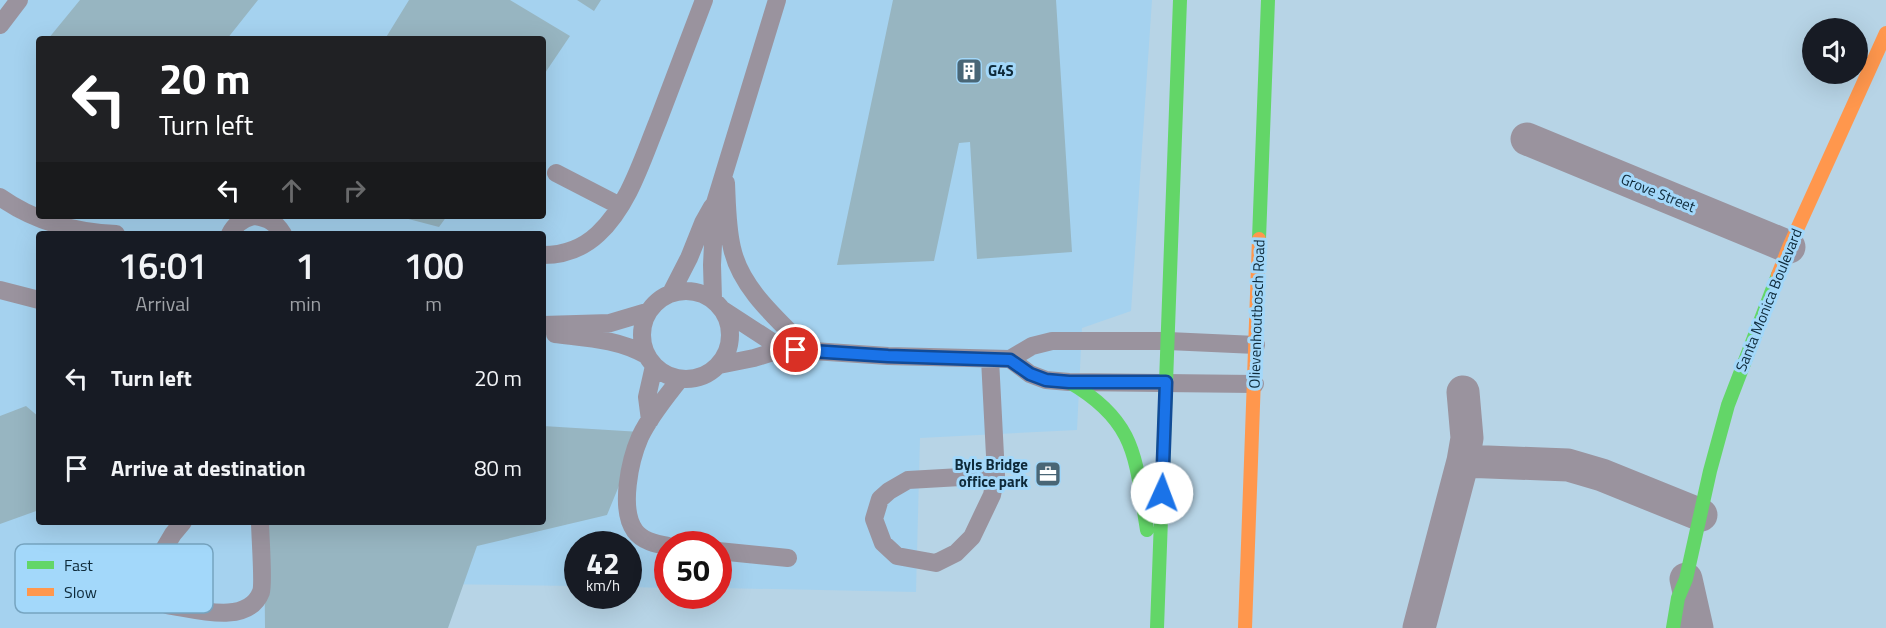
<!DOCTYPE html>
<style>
:root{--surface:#171b24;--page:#242831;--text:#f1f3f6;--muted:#9ea1a6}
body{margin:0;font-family:"Titillium Web",sans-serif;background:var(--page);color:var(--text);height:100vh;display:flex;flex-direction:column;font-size:22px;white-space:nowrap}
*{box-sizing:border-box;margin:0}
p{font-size:20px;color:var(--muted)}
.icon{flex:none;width:33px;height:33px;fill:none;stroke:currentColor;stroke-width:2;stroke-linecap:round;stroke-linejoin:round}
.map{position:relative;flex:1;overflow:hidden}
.drawer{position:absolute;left:36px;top:231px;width:510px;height:294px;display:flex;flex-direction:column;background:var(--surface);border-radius:6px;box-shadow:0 6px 24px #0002}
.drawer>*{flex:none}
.banner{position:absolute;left:36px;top:36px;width:510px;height:183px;border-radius:6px;box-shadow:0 6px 24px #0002;background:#202124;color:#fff;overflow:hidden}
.controls{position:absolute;left:1802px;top:18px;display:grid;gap:12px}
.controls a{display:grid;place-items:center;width:66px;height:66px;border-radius:50%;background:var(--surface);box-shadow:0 6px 24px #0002;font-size:30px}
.speed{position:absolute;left:564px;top:531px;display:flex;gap:12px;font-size:30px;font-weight:700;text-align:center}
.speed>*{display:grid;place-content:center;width:78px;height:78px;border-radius:50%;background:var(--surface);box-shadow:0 6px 24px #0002;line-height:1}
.speed small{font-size:15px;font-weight:400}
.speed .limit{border:9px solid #d22;background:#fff;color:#111}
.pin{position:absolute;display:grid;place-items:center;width:51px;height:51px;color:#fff;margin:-26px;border:3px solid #fff;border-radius:50%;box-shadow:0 2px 6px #0007}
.me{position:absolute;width:66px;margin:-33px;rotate:2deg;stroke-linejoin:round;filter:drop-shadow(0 0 4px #0008)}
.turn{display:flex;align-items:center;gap:21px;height:126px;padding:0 24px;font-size:27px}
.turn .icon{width:78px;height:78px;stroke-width:2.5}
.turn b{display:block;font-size:42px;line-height:51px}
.lanes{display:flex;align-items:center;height:57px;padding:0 24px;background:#0003;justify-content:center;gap:30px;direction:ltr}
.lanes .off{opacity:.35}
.eta{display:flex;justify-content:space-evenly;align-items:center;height:102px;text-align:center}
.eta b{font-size:36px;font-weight:600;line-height:42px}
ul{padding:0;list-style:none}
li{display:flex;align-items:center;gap:18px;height:90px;padding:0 24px}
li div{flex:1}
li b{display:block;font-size:22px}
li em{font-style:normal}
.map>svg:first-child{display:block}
.built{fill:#a5d2ef;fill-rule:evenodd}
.building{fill:#97b5c1}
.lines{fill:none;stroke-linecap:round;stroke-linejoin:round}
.lane{stroke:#9a939e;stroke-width:18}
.street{stroke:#9a939e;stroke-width:33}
.fast{stroke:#63d668;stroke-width:14}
.slow{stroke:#ff974d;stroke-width:14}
.route-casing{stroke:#114b97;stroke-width:15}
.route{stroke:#1a73e8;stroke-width:10}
.labels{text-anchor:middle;stroke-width:6;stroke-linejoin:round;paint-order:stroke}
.poi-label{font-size:15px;font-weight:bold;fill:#0e2a3a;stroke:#a3d8fa;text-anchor:start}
.street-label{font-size:15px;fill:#0e2a3a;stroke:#a3d8fa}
.key{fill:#a3d8fa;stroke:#76a4c0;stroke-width:1.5}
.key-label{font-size:16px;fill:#0e2a3a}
</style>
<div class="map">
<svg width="1886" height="628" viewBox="0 0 1886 628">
<rect width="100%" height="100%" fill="#b7d4e6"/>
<path class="built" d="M0,0H1152L1131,311L1082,328L1077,430L920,438L916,592L719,588L718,544H668L667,588L629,587L628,544H578L577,586L438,584L429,628H0ZM39,39H543V216H39ZM39,234H543V522H39Z"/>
<path class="building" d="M80,0H258L227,39H48Z
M409,0H510L570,36L543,76V39H385Z
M577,0H601L594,11Z
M893,0H1056L1072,252L977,259L970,142L959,143L934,261L837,265Z
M397,216H447L439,227Z
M26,406L39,417V510L0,524V416Z
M543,426L641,432L607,515L477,546L448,628H265L264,522H543Z"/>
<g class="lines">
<path class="lane" d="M0,25L19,0
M556,173L620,206
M726,183C727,205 727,227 732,248C741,290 781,322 809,351
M0,197C34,221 75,232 116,234
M255,216C269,218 276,223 283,234
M230,234C235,224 242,219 253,216
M543,255C563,255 583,248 598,234C629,205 642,160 658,121C673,81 689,40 704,0
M0,290L39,300
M642 335a44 44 0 1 1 88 0a44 44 0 1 1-88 0Z
M671,293L689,258L703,223L712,207
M713,299L712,265L715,203L777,0
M723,310L783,349
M543,325L610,323L647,312
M555,334C587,338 618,339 646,355
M990,359L996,475L908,480L889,491L880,499L874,519L883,543L897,556L936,563L956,553L972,537L992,495L996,475
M1010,359L1032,346L1052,341H1168L1256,345
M719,365L754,358L783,349L888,356L1010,359L1030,374L1046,380L1069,382L1255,384
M650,420L647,397L654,366
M183,522L173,534L154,566L160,592L167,605C195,609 248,626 261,592C264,584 260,534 260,522
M668,546C656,544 642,541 635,531C619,509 630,460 640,437C650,416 666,397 680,379
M718,551L788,558"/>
<path class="street" d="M1527,139L1789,247
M1463,461L1568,465L1602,475L1701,515
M1686,579L1697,628
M1419,628L1463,461L1467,438L1463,392"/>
<path class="fast" d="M1259,239L1268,0
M1069,382C1138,422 1135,459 1147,530
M1157,628L1180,0
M1673,628L1678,598L1686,579L1710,471L1728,405L1778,275"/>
<path class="slow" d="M1778,275L1789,247L1886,33
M1245,628L1259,239"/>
</g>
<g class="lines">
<defs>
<path id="route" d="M796,350L888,356L1010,360L1030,374L1046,380L1069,382H1166L1162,493"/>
</defs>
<use href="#route" class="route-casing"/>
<use href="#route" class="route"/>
</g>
<defs>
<symbol id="building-square" viewBox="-11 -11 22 22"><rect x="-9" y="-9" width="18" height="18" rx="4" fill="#496676" stroke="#a3d8fa"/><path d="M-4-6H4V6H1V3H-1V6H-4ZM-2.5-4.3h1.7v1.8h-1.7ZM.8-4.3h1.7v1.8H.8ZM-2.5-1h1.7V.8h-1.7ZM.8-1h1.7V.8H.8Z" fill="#fff"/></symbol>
<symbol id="office-square" viewBox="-11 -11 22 22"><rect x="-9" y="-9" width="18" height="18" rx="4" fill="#496676" stroke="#a3d8fa"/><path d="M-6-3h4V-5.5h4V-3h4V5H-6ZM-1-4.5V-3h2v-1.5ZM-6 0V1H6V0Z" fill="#fff"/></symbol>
</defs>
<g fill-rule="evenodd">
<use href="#building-square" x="954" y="56" width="30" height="30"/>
<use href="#office-square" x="1033" y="459" width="30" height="30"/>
</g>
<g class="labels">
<g class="poi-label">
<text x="988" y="76">G4S</text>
<text x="1028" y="470" text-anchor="end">Byls Bridge<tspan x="1028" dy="17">office park</tspan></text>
</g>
<g class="street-label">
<text transform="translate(1658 193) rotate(22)" y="5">Grove Street</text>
<text transform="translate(1769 300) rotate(-68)" y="5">Santa Monica Boulevard</text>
<text transform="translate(1257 314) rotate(-88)" y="5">Olievenhoutbosch Road</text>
</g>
</g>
<rect x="15" y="544" width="198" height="69" rx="9" class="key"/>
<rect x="27" y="561" width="27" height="8" fill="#63d668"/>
<rect x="27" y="588" width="27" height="8" fill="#ff974d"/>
<g class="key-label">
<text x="64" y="571">Fast</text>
<text x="64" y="598">Slow</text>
</g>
</svg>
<div class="controls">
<a><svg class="icon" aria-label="sound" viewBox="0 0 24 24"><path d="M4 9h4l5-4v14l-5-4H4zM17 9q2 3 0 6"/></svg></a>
</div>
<div class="speed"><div>42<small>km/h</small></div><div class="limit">50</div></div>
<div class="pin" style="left:796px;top:350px;background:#d93025"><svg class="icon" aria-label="arrive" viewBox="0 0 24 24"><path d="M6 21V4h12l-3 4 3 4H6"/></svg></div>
<svg class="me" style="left:1162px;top:493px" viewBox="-20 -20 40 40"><circle r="19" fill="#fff"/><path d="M0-13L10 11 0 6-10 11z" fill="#1a73e8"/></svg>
<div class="banner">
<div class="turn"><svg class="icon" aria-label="left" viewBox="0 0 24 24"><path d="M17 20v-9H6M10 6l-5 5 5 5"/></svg><div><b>20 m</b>Turn left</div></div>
<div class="lanes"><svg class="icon" aria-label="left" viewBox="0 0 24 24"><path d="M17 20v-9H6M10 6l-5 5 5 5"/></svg><svg class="icon off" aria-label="ahead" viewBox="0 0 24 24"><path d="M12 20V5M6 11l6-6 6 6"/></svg><svg class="icon off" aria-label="right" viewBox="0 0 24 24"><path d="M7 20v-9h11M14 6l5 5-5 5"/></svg></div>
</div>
<section class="drawer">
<div class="eta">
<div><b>16:01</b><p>Arrival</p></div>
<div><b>1</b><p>min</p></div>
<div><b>100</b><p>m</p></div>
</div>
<ul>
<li><svg class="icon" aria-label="left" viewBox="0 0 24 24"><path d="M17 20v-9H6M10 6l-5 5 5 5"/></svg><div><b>Turn left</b></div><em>20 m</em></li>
<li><svg class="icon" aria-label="arrive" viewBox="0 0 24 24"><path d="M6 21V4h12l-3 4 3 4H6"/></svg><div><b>Arrive at destination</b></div><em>80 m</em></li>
</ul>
</section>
</div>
